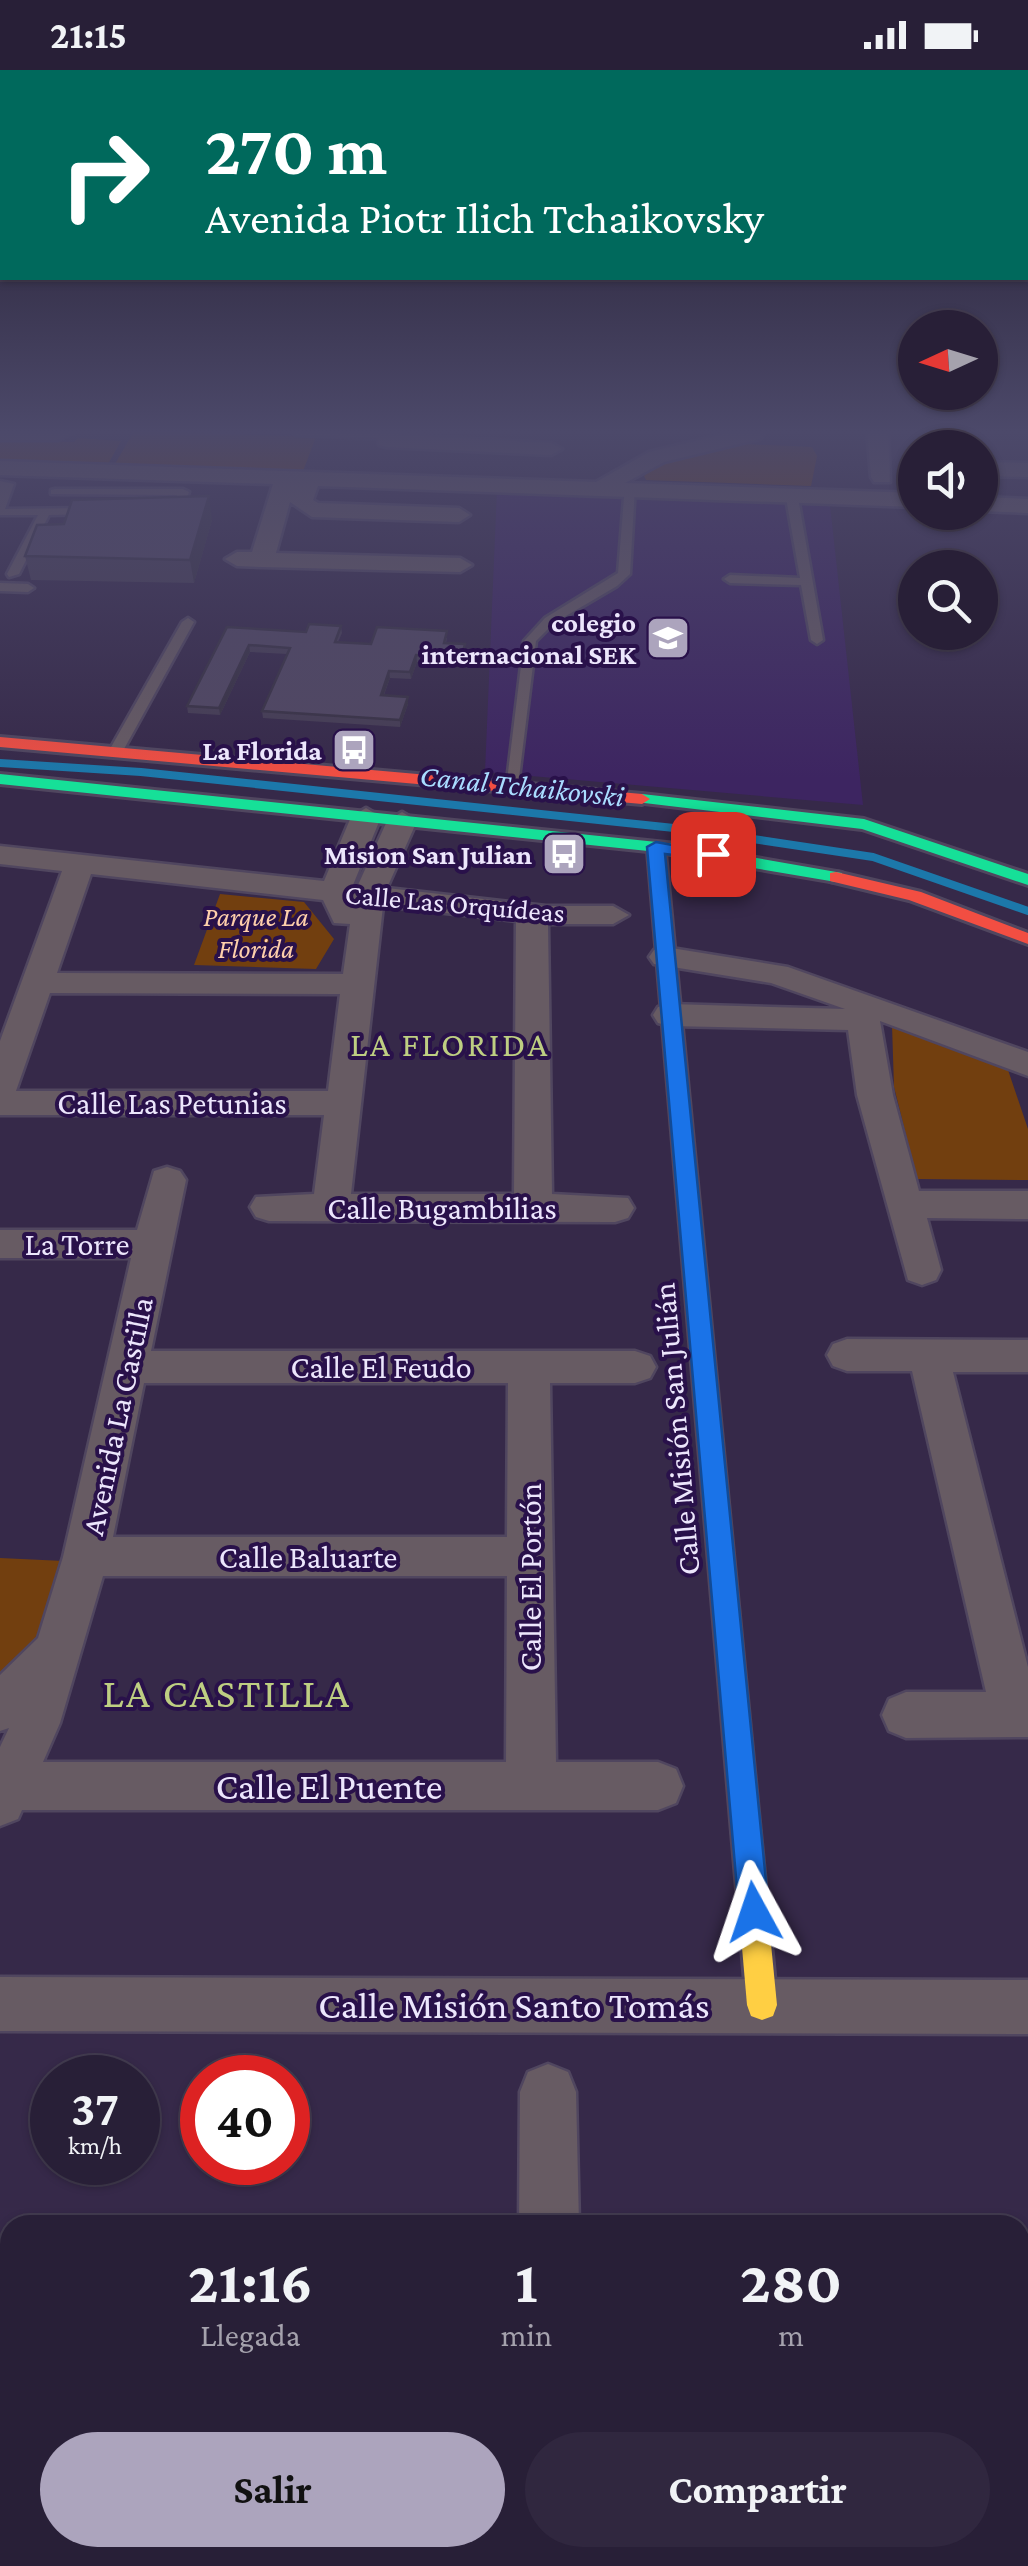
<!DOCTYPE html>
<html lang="es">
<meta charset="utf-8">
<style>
:root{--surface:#281f37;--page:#30273f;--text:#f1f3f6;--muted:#a5a2ad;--line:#443d52;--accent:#aca4bd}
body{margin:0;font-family:"Crimson Pro",serif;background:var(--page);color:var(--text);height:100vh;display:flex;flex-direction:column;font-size:38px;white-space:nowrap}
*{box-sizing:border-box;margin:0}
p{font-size:32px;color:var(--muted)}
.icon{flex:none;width:55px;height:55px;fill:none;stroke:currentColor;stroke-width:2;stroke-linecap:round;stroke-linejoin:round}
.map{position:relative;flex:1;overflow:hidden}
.drawer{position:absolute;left:0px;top:2145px;width:1030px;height:352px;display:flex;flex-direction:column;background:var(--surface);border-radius:30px 30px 0 0;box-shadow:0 2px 8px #0004,0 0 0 2px var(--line)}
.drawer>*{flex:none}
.top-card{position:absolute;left:0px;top:0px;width:1030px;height:210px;box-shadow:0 2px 8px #0004,0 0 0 2px var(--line);background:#00695c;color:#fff;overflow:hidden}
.needle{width:65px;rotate:266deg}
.buttons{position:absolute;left:898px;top:240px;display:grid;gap:20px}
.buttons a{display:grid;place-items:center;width:100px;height:100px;border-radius:50%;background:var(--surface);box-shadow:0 2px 8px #0004,0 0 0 2px var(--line);font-size:50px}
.speed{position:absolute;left:30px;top:1985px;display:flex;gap:20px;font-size:50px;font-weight:700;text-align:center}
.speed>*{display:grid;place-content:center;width:130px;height:130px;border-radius:50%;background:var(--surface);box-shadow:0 2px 8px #0004,0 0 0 2px var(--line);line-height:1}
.speed small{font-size:25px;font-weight:400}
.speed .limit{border:15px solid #d22;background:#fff;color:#111}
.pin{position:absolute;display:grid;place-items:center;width:85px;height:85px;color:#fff;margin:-42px;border-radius:20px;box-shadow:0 5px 15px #0006}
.me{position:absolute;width:110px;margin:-55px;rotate:355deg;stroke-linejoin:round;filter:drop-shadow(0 0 8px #0008)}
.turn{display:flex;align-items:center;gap:35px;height:210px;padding:0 40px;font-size:45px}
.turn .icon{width:130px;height:130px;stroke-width:2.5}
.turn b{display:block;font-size:70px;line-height:85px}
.eta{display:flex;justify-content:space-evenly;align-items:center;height:170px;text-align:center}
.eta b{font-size:60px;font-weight:700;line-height:70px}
.action{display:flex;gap:20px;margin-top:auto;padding:20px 40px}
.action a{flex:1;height:115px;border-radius:60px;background:var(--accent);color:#111;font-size:40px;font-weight:700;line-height:115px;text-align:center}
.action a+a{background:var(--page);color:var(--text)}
.status{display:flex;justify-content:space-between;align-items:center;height:70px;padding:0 50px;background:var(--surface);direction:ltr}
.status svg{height:28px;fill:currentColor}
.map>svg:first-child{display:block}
.built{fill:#3d2561}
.green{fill:#723f0f}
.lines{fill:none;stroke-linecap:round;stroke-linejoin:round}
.stream{stroke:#1c78aa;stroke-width:8}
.lane-casing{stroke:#50465f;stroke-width:5}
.street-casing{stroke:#50465f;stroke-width:5}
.fast-casing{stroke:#50465f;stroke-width:6}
.slow-casing{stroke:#50465f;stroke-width:6}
.jam-casing{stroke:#50465f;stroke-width:6}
.lane{fill:#675b63;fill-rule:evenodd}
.street{fill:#675b63;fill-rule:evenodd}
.fast{fill:#16e098;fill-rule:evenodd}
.slow{fill:#ffcf43;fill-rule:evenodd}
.jam{fill:#f24e42;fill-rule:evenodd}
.wall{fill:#463d54}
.shaded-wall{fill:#393245}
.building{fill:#514762;stroke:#393245;stroke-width:2.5}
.route{fill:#1a73e8;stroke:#114b97;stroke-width:2.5}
.labels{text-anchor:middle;stroke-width:8;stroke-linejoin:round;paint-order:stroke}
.far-poi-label{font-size:28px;font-weight:bold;fill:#ece6fc;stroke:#29114a;text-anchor:end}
.far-street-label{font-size:28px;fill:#ece6fc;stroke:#29114a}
.far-park-label{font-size:28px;font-style:italic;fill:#fecfab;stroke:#29114a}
.far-water-label{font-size:30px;font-style:italic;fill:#a9dcff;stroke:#29114a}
.street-label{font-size:32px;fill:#ece6fc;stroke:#29114a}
.neighbourhood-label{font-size:35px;letter-spacing:2.5px;fill:#bece82;stroke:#29114a}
.near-street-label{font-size:38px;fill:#ece6fc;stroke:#29114a}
.near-neighbourhood-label{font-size:42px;letter-spacing:2.5px;fill:#bece82;stroke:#29114a}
</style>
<div class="status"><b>21:15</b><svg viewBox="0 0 49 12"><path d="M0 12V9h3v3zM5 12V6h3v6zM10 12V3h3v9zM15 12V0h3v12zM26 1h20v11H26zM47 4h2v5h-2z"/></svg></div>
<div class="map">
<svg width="1028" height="2496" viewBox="0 0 1028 2496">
<rect width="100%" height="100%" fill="#362949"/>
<path class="built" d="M497,419L830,435L863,735L485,702Z"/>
<path class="green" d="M134,361L316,367L303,401L115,394Z
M78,368L121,371L108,394L0,390V370L74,372Z
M743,374L812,377L817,386L811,416L646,410L644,406L659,392Z
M220,824L304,832L334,869L316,899L194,895Z
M892,955L1007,997L1028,1059V1110L917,1109L894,1017Z
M0,1488L64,1491L38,1573L0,1618Z"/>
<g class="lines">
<path class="stream" d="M0,693L141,702L693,760L873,787L1028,841"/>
<defs>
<path id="lane" d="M0,411L14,414L5,439L93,438L99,441L93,444L49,445L19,504L9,507L7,504L38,445H0Z
M625,415L635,417L630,504L617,516L554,553L536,571L518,716L506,719L524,571L545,548L618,503Z
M55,419H183L189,422L182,443L167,444L161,441L173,438L177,425L51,424V420Z
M791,419L797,422L823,570L817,574L811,570L801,515L730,513L724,509L730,505L800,508L785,422Z
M0,513L28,514L34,518L28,522L0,521Z
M188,548L194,552L124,679L112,682L110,679L182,552Z"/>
<path id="street" d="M0,359H81L58,370H0Z
M287,359H399L398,365L551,373L562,379L551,385L386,377L379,375L378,368L297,365Z
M746,359H768L759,369L664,392L625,413L915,423V437L318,416L313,430L318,433L459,438L470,445L459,452L312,447L290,432L276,483L460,488L472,495L460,502L262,497L237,496L225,489L237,482H252L273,414L0,405V391L596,412L649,382Z
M867,359H888L890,412H874L871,407Z
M980,392L1028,393V407L980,406Z
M980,427L1028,429V443L980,441Z
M366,738L381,747L353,815H358L387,751L402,742L417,751L387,818L546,836H613L629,845L613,854H548L552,1124L628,1128L634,1138L628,1148L615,1152L269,1151L256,1147L250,1137L256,1127L314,1124L324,1045H0V971L62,801L0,794V776L324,811L351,747ZM91,804L323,830L334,853L350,854L343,904L57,903ZM383,836L516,851L514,1124H351ZM50,923L340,924L328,1021H16Z
M665,877L788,897L1028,982V1006L880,951L893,1025L919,1121H1028V1149L927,1148L941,1200L936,1210L922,1215L908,1210L857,1025L848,960L670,956L658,953L653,945L658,937L670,934L845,939L771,913L654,894L649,887L654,880Z
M167,1097L180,1101L186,1110L151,1281H635L650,1286L656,1297L650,1308L635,1313H550L556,1692H658L676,1699L683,1716L676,1733L658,1740H22L18,1749L0,1756V1677L9,1658L0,1661V1605L38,1568L63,1487L131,1188H0V1160H137L154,1101ZM144,1313H508L507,1467H113ZM103,1506H507L506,1692H43L60,1653Z
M847,1269L1028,1270V1302H953L1028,1597V1667L906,1668L889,1661L882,1645L889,1629L906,1622H986L912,1301H847L833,1296L827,1285L833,1274Z
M0,1907L1028,1910V1964L0,1961Z
M548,1994L568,2002L576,2022L579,2155H519L520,2022L528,2002Z
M0,2217H10V2279H0Z
M1020,2300H1028V2364H1020Z
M518,2488H584V2496H518Z
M868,2488H934L935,2496H869Z"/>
<path id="fast" d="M0,704L676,774L842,803V811L836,812L665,783L760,1762L756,1772L746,1776L736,1772L732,1762L648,781L0,714Z
M642,724L864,749L1028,804V815L862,759L636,732V726Z"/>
<path id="slow" d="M746,1748L756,1752L760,1762L777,1935L773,1946L762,1950L751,1946L747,1935L732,1762L736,1752Z"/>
<path id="jam" d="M0,667L642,724L650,729L642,734L0,677Z
M836,802L921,822L1028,863V874L909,830L830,811V803Z"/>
</defs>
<use href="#lane" class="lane-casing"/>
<use href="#street" class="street-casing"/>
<use href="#fast" class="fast-casing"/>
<use href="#slow" class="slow-casing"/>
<use href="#jam" class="jam-casing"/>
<use href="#lane" class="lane"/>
<use href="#street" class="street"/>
<use href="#fast" class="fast"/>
<use href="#slow" class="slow"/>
<use href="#jam" class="jam"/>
</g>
<path class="wall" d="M212,450L194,513L31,510L25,486L64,454Z
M341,556L342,563L338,572L371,574L447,568L446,573L465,574V581L461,595L417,592L411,609L390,608L384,625L408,627V634L400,657L263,648L262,641L287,584L250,582L220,645L188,643L187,636L227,557L306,562Z"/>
<path class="shaded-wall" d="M209,426L212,450L194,513L190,490Z
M249,575L250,582L220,645L219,638Z
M416,585L417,592L411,609L410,602Z
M389,601L390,608L381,632V625Z
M408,627V634L400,657V650Z"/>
<path class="building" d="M209,426L190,490L25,486L37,455L64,454L72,430Z
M309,554L341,556L335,572L371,574L377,557L447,561L444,573L465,574L461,588L416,585L410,602L389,601L381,625L408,627L400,650L262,641L290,578L249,575L219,638L187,636L227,557L306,562Z"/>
<linearGradient id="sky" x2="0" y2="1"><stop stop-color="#1e1728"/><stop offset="0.51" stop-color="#4c496a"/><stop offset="1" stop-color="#4c496a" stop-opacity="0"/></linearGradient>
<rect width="1028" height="709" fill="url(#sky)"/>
<path class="route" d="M656,772L722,784L713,790L665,784L769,1842L764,1853L754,1858L743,1853L739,1842L647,777Z"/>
<defs>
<symbol id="school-square" viewBox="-11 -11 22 22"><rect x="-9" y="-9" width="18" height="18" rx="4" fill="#aca4bd" stroke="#29114a"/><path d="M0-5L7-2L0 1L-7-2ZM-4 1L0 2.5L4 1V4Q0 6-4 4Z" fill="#fff"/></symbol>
<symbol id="bus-square" viewBox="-11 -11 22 22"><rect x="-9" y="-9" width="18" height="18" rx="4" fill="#aca4bd" stroke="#29114a"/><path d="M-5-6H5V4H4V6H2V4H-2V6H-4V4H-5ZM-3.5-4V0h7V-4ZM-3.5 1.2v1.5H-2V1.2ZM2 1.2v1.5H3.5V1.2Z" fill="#fff"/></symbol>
</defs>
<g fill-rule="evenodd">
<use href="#school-square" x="643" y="543" width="50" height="50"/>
<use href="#bus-square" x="329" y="655" width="50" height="50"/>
<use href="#bus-square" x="539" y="759" width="50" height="50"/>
</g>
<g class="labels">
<g class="far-poi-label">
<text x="636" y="562">colegio<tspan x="636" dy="32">internacional SEK</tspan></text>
<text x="322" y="690">La Florida</text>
<text x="532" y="794">Mision San Julian</text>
</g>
<g class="far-street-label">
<text transform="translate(455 833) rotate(5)" y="10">Calle Las Orquídeas</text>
</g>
<g class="far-park-label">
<text x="256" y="856">Parque La<tspan x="256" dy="32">Florida</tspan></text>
</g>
<g class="far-water-label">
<text transform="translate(522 716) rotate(6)" y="10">Canal Tchaikovski</text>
</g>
<g class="street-label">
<text x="172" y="1044">Calle Las Petunias</text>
<text x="442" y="1149">Calle Bugambilias</text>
<text x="77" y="1185">La Torre</text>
<text x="381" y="1308">Calle El Feudo</text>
<text transform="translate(117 1346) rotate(-78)" y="11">Avenida La Castilla</text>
<text transform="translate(676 1359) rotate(-95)" y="11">Calle Misión San Julián</text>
<text x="308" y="1498">Calle Baluarte</text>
<text transform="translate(530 1507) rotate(-90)" y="11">Calle El Portón</text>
</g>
<g class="neighbourhood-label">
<text x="450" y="986">LA FLORIDA</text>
</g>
<g class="near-street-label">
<text x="329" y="1729">Calle El Puente</text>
<text x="514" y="1948">Calle Misión Santo Tomás</text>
</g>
<g class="near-neighbourhood-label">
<text x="227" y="1637">LA CASTILLA</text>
</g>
</g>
</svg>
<div class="buttons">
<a><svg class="needle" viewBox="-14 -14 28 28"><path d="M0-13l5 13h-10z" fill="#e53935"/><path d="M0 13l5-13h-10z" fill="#a5a2ad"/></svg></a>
<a><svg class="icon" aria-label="sound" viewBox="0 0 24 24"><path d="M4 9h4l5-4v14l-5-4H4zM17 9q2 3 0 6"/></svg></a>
<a><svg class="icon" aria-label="search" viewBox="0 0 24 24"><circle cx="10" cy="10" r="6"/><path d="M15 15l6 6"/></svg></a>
</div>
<div class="speed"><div>37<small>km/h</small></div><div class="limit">40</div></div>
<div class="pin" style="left:713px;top:784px;background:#d93025"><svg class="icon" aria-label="arrive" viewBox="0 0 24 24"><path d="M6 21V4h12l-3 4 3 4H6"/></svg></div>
<svg class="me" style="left:754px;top:1842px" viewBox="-20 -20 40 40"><path d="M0-17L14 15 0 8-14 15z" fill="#1a73e8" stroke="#fff" stroke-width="4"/></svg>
<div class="top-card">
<div class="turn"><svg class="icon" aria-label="right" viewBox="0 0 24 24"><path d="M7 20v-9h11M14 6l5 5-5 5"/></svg><div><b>270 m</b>Avenida Piotr Ilich Tchaikovsky</div></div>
</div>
<section class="drawer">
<div class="eta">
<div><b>21:16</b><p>Llegada</p></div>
<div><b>1</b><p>min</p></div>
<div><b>280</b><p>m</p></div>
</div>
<div class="action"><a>Salir</a><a>Compartir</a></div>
</section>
</div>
